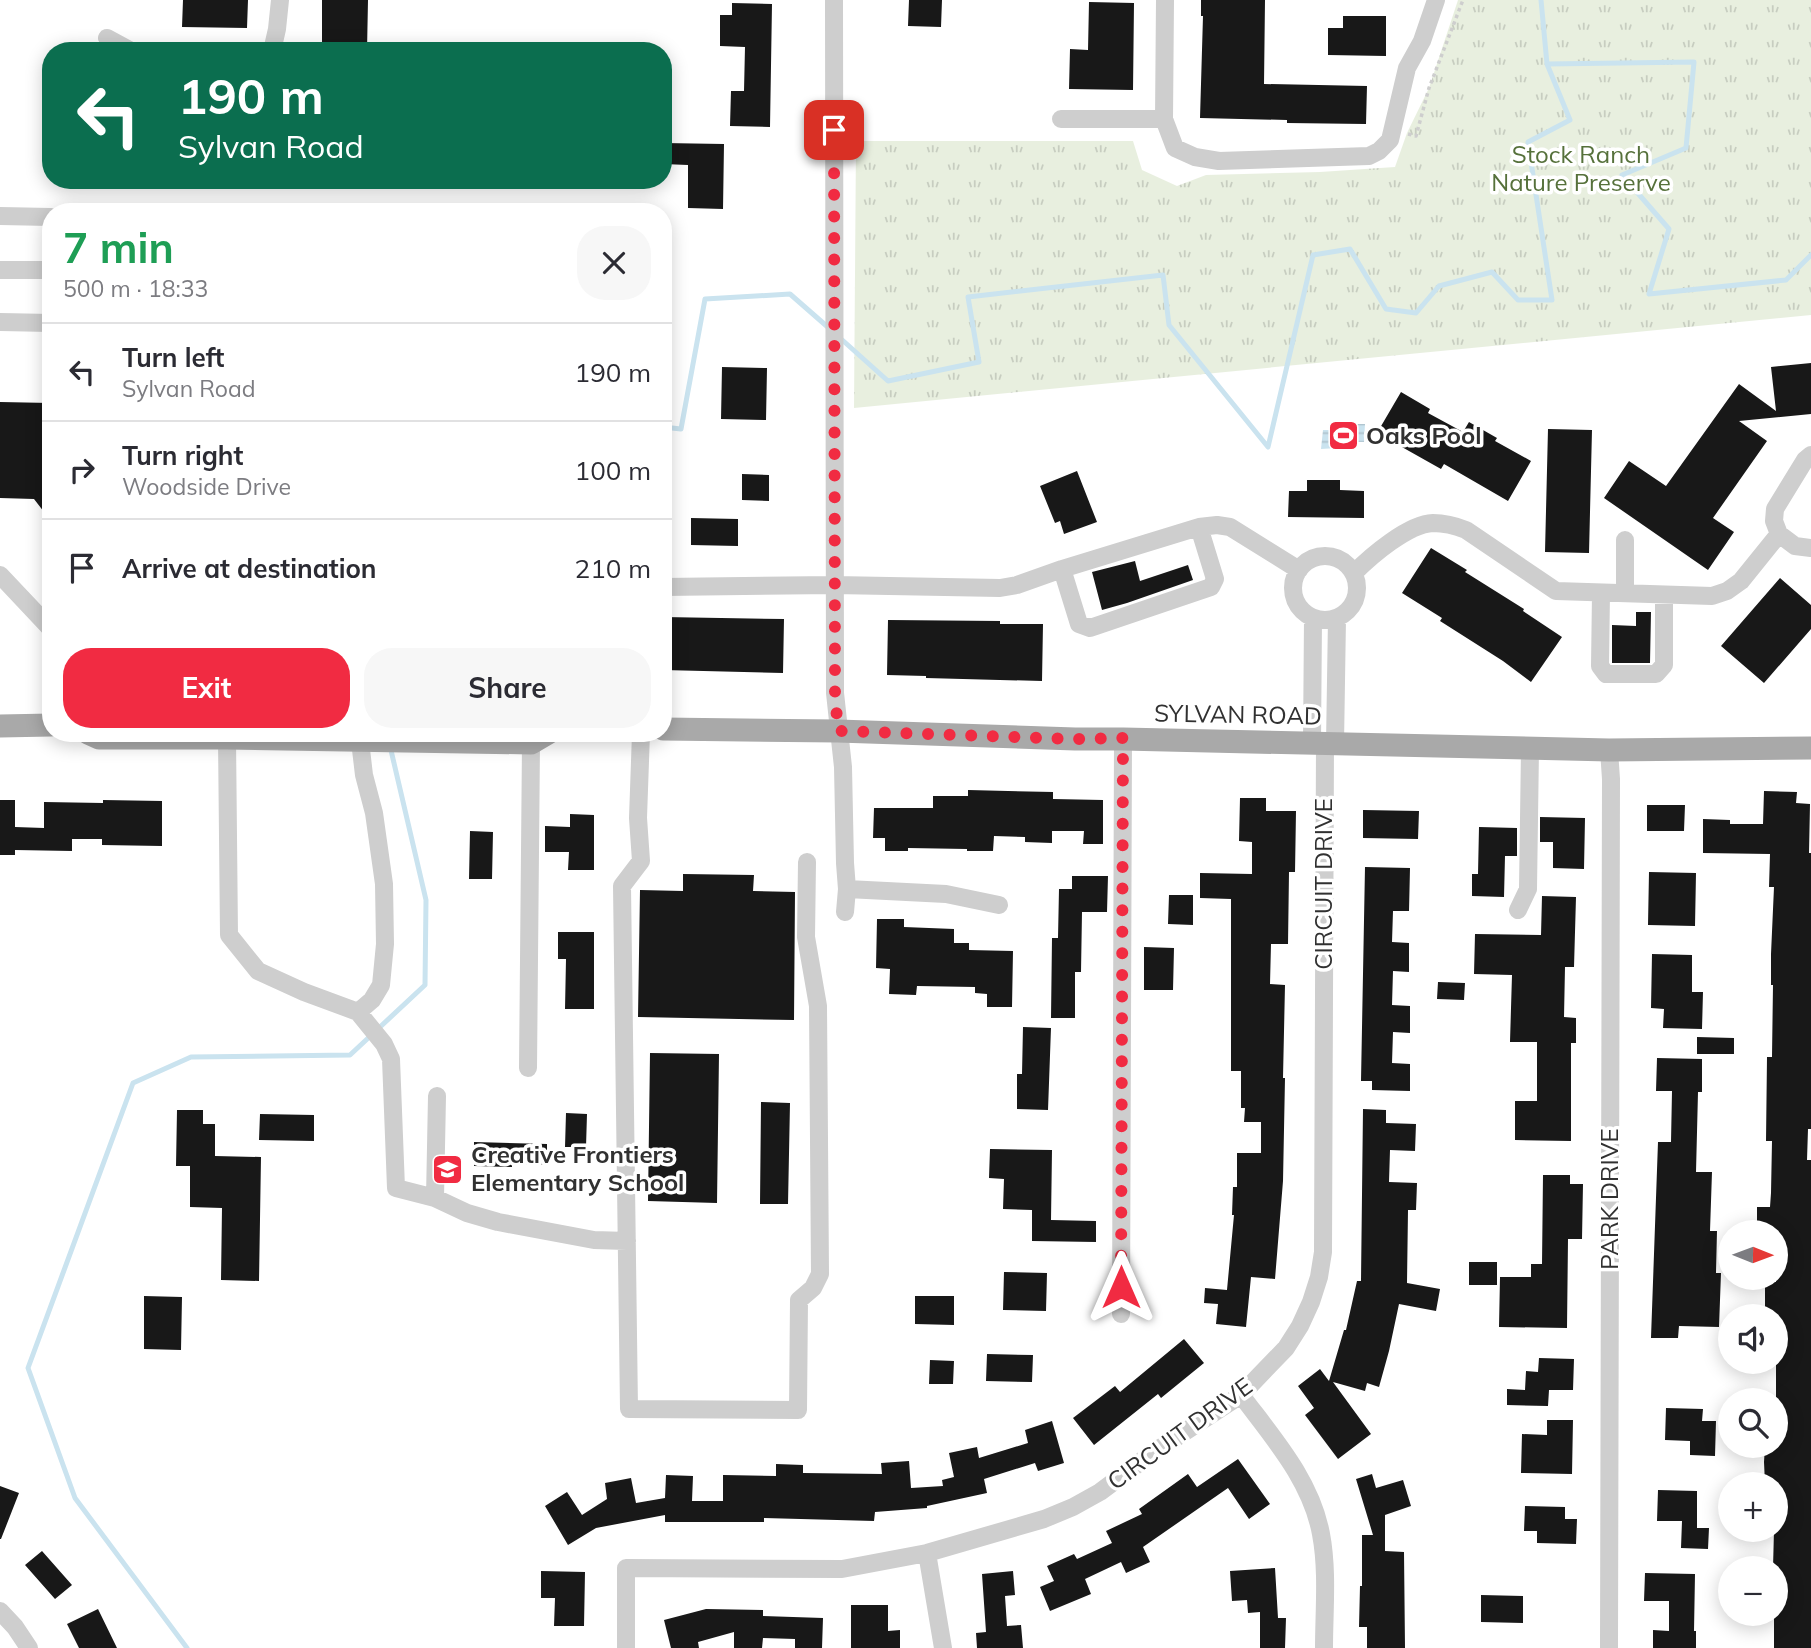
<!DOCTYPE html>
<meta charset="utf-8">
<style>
:root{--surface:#fff;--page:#f7f7f7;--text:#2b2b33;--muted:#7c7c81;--line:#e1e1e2;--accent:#f12b42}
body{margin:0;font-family:Mulish,sans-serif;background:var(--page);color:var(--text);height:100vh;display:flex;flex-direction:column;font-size:26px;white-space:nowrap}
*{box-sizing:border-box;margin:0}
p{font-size:23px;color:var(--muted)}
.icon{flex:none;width:38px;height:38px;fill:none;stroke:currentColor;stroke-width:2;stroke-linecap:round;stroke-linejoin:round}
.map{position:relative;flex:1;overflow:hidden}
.sheet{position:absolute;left:42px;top:203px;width:630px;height:539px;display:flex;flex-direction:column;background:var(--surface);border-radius:28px;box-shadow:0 4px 18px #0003}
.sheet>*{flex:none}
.banner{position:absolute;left:42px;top:42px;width:630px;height:147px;border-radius:28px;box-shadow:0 4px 18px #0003;background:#0b6e4f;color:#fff;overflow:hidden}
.needle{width:46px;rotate:91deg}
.controls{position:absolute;left:1718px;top:1220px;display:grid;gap:14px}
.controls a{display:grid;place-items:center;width:70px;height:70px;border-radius:50%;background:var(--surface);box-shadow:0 4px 18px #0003;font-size:35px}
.pin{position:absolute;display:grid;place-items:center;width:60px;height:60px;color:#fff;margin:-30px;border-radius:14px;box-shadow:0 4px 10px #0006}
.me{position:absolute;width:77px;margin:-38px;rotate:0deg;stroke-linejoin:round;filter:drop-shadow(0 0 5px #0008)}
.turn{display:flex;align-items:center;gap:24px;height:147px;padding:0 21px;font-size:32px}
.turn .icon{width:91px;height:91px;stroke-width:2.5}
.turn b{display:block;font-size:49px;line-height:60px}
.round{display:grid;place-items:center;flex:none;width:74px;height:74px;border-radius:28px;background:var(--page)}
.head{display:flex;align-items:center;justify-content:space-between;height:119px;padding:0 21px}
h1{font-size:42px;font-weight:700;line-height:52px;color:#1e9e55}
.button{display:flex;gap:14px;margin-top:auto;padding:14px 21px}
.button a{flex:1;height:80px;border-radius:28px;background:var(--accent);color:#fff;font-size:28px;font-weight:700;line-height:80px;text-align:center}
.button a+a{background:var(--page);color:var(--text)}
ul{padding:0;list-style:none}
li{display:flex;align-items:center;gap:21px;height:98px;padding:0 21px;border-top:2px solid var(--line)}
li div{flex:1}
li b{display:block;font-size:26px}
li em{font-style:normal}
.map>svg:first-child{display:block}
.park{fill:url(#park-tufts)}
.water{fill:url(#water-rules)}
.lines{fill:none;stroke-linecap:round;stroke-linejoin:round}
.stream{stroke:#cae3ef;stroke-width:5}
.building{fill:#181818}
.path{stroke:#cecece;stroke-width:3.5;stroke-dasharray:3.5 3.5;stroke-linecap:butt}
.minor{stroke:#cecece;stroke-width:18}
.major{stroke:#a9a9a9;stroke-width:23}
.route{stroke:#f12b42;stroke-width:12;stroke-dasharray:0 21.6}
.labels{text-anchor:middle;stroke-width:7;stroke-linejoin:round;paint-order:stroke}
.park-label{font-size:24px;fill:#56713b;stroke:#fff}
.poi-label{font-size:24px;font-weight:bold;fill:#313131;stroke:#fff;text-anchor:start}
.street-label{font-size:24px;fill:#313131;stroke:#fff}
</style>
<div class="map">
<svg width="1811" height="1648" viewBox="0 0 1811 1648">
<defs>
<pattern id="park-tufts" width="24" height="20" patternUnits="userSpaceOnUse" patternTransform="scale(1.75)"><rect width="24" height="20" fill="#e8efdf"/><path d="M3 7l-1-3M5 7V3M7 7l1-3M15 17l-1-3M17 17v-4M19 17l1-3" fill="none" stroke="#c7cdc0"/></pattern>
<pattern id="water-rules" width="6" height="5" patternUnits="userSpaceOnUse" patternTransform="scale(1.75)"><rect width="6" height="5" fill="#cae3ef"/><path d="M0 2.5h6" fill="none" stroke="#aec3cd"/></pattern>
</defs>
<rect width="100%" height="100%" fill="#fff"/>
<path class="park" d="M1458,0H1811V315L854,408L856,141H1133L1142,170L1177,186L1206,175L1320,172L1395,167L1407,133L1429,88Z"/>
<path class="water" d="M1341,424H1365L1364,442H1353V447L1321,449L1323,430H1341Z"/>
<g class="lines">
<path class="stream" d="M1547,64L1694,62L1686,148L1622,175L1669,229L1649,294L1786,280L1811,255
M840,338L888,381L979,362L968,297L1163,275L1169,325L1268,447L1313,255L1350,249L1386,309L1416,313L1439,286L1492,272L1518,300H1552L1528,142L1570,120L1547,64L1541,0
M663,427L681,429L705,299L790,294L830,329
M187,1648L75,1498L28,1368L133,1083L191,1057L350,1055L425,985L426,900L390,746"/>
</g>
<path class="building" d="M183,0H248L247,28L182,27Z
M322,0H368L367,51H324L326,42H322Z
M909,0H942L941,27L908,26Z
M1201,0H1265L1264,84L1367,86L1366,124L1287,123V120L1200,118L1203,16H1201Z
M1089,2L1134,3L1133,90L1069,89L1070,49L1088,50Z
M732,3L772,4L770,127L730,126L731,91H744L745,47L720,46V15H732Z
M1343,16H1386V56L1328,55V28H1343Z
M663,143L724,144L723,209L688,208V165L663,164Z
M1811,363V414L1739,421L1767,441L1713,518L1734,532L1708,570L1604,498L1629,461L1666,486L1739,384L1776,411L1771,367Z
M722,367L767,368L766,420L721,419Z
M1401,392L1430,409L1428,413L1463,432L1469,422L1497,438L1495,441L1531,461L1508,501L1444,464L1441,469L1377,433Z
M0,402L51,403V521L34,499L0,498Z
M1548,429L1592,430L1589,553L1545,552Z
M1077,471L1097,522L1064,534L1060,521L1055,523L1040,486Z
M742,474L769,475V501L742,500Z
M1307,480H1340V490L1364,491V518L1288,517L1289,491H1307Z
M691,518L738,519V546L691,545Z
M1431,548L1467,570L1465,572L1524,609L1523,611L1562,637L1531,682L1503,661L1440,621L1442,618L1402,593Z
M1135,561L1140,581L1188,565L1193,580L1127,603L1102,610L1092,572Z
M1780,578L1811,605V629L1764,683L1721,646Z
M1636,612H1651L1650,663H1612V625L1636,626Z
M663,617L784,619L783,673L663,670Z
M888,620L1000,621V624H1043L1042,681L926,678V676L887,675Z
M968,790L1053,792V799L1103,800V844H1083L1084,831H1052V843L1025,842V837L994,836L993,851H967V849L908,848V851H885V838H873L874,808H933V796H968Z
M1764,791L1797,792L1796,803L1810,804L1809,853H1811V1129H1808L1807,1160H1811V1648H1774V1614H1776V1568H1773L1774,1530H1776V1484H1765L1764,1462L1765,1446H1776V1316H1765V1282H1776V1232H1757V1207H1770L1771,1193L1772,1141H1766L1767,1057H1772L1773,985H1771V954L1774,887H1769L1770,854L1703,853V819L1730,820V824H1763Z
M1240,798H1266V811H1296L1295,872H1289L1288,944H1271L1270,984L1285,985L1283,1078H1285L1283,1181L1275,1279L1251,1277L1246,1327L1216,1324L1218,1304L1204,1303L1205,1288L1227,1290L1234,1215H1232L1233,1187H1237V1153H1261V1122H1244L1245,1108H1241V1071H1231V899L1200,898V873L1252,874V842L1239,841Z
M0,800H15V827L44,828V802L103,803V800L162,801V846L102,845V839H72V851L15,850V855H0Z
M1647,805H1685L1684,831H1647Z
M1363,810L1419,811L1418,839L1363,838Z
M570,814L594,815V870H568L569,852H545V826L570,827Z
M1540,817L1585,818L1584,869L1553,868V842H1540Z
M1479,827L1517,828V856H1505L1504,897L1472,896V874H1478Z
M470,831L493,832L492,879H469Z
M1365,867L1410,868L1409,911H1393L1392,942L1409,943V972L1393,971L1392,1005L1410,1006V1033L1393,1032L1392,1063L1410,1064V1091L1372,1090V1081H1361Z
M1649,872L1696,873L1695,926L1648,925Z
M683,874L754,875L753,891L795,892L794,1020L638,1017L640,890L683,891Z
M1072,876H1108L1107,912H1082L1081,972H1075V1018H1051L1052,938H1058L1059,889H1072Z
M1169,895H1193V925L1168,924Z
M1542,896L1576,897L1574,967H1565L1564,1017L1576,1018V1043H1571V1141L1515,1140V1101H1537V1042H1510L1512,975L1474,974L1475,934L1541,935Z
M877,919H904V927L954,929V943H969V950L1013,951L1012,1007H987V994L975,993V987L917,986L916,995L889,994L890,969L876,968Z
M558,932H594V1009H565L566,959H558Z
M1144,947L1174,948L1173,990H1144Z
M1652,954L1692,955V992H1703L1702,1029L1663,1028L1664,1009L1651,1008Z
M1438,982L1465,983L1464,1000L1437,999Z
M1023,1027L1051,1028L1048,1110L1017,1109V1074H1022Z
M1697,1037L1734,1038V1054H1697Z
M650,1053L719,1054L717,1203L648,1201Z
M1657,1058L1702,1059V1092H1698L1696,1172H1712L1710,1231H1717L1716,1273H1721L1719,1327L1679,1326L1678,1338H1651L1658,1142H1671L1672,1091H1656Z
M761,1102L790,1103L788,1204H760Z
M1363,1109L1386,1110V1123L1416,1124L1415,1151L1390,1150L1389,1182L1417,1183L1416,1210H1408L1407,1283L1440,1289L1436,1311L1399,1304L1389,1351L1379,1387L1367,1383L1365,1391L1333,1382L1371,1434L1338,1459L1305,1415L1314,1408L1298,1386L1320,1369L1329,1381L1344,1330H1346L1357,1281H1361Z
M177,1110H203V1124H215V1156L261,1157L259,1281L221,1280L222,1208L190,1207V1166H176Z
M566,1113L587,1114L586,1147H565Z
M260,1114L314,1115V1141L259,1140Z
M474,1142L547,1144V1165L512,1164V1167L474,1166Z
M990,1149L1052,1150L1051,1220L1096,1221V1242L1032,1241V1210L1003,1209L1004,1179L989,1178Z
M1543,1175H1570V1184H1583L1582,1239H1568L1567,1328L1499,1327L1500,1277H1531V1264H1542Z
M1469,1262H1497V1285H1469Z
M1004,1272L1047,1273L1046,1311L1003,1310Z
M144,1296L182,1297L181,1350L144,1349Z
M915,1296H954V1325L915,1324Z
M1184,1339L1204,1363L1161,1398L1158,1394L1094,1445L1073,1418L1115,1386L1120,1392Z
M987,1354L1033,1355L1032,1382L986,1381Z
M1539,1358L1574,1359L1573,1390H1549L1548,1406L1507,1405V1389L1525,1390L1526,1371L1538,1372Z
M930,1360L954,1361L953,1384H929Z
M1666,1408L1703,1409L1702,1421H1716L1715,1456L1690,1455V1441L1665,1440Z
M1547,1420H1573L1572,1474L1521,1473L1522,1434L1547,1435Z
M1052,1421L1064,1463L1038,1471L1035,1463L984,1479L987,1493L927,1506V1508L875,1512L874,1521L764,1518V1522H665V1515L596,1528L568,1545L545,1506L567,1492L582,1515L607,1499L605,1483L631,1478L636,1503L665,1498L666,1475L693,1476L692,1501H723V1475L776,1476V1464L803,1465V1473L882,1474L881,1463L909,1461L911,1488L943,1486L942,1480L954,1477L949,1453L977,1447L979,1458L1028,1443L1025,1430Z
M1238,1459L1270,1504L1249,1519L1228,1488L1143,1547L1150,1562L1126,1573L1121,1562L1085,1579L1091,1594L1050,1611L1040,1587L1054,1581L1047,1566L1074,1554L1077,1559L1112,1543L1106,1531L1142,1514L1139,1509L1188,1474L1197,1487Z
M1372,1474L1376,1488L1403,1480L1411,1506L1385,1515V1551L1404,1552L1405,1648H1367V1627H1359L1360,1586H1362V1535H1373L1356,1479Z
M0,1486L19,1493L1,1539H0Z
M1658,1490L1697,1491V1528H1709L1708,1549L1681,1548L1682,1521H1657Z
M1525,1506L1565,1507V1519H1577L1576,1544L1537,1543V1531H1524Z
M42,1551L72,1585L55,1599L25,1565Z
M1275,1568L1278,1618H1286L1285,1648H1260V1612L1248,1613L1247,1600L1232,1601L1230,1571Z
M541,1571L585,1572L584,1626H554L555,1598H541Z
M1013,1571L1015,1595L1005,1596L1007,1626L1021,1625L1023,1648H977L976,1633L986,1632L982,1574Z
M1645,1573L1695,1574L1694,1631H1696V1648H1653V1630L1669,1631V1601H1644Z
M1481,1595L1523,1596V1623L1481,1622Z
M851,1605H888V1631L900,1630V1648H851Z
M98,1609L117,1648H79L67,1624Z
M706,1609L763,1610V1616L823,1618L822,1648H795V1639L763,1638L762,1648H734V1632L698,1642L699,1648H671L664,1620Z"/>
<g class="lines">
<path class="path" d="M1408,134L1416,136L1429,88L1463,0"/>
<path class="minor" d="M834,0L835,693L843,767L845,863L847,889L845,912
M1165,0L1164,119L1175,148L1195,157L1219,161L1369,156L1379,151L1390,140L1407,68L1422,41L1436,0
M107,38L131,51
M272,51L277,29L280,0
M1061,119H1164
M0,216L51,217
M0,270H51
M0,322L51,323
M1811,455L1805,460L1775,509L1774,521L1779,534L1795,546L1811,548
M1293 588a32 32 0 1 1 64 0a32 32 0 1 1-64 0Z
M1062,569L1079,624L1090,628L1211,587L1215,579L1199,527
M1354,573C1371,556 1408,524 1433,523C1445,523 1456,526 1466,530L1556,591L1712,596L1727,591L1741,581L1779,534
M0,575L51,629
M663,587L834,585L1000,588L1017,585L1062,569L1199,527L1217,525L1230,527L1299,570
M1601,593L1600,666L1606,674H1656L1664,665V595
M1625,593V540
M641,733L638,818L641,861L622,886L629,1409L798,1410L799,1300L813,1288L820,1274L818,1006L806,937L807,862
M227,738L229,935L258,971L304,992L358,1012L384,1044L391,1059L396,1188L435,1198L467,1213L498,1222L594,1240L627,1241
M1312,743L1313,618
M1335,744L1337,618
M1609,750L1611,779L1609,1648
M847,889L946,894L999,905
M1518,910L1528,889L1530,749
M358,1012L372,1000L381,985L385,944L384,884L374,813L364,775L360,741
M528,1068L531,743
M435,1198L437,1096
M1121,1314L1123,739
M1241,1395C1273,1438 1311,1480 1321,1534C1328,1571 1324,1611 1324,1648
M927,1553L943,1648
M0,1611L15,1627L29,1648
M626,1648V1568L842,1569L927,1553L1044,1519L1073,1507L1100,1492L1151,1454L1241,1395L1259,1376L1286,1348L1300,1326L1311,1302L1319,1277L1323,1252L1325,743"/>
<path class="major" d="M0,726L51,725
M663,729L838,731L1075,739H1123L1609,750L1811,748
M88,733L99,738H227L531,743L548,733"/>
</g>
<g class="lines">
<path class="route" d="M834,130L835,693L838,731L1075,739L1123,738L1121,1287"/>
</g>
<defs>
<symbol id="stadium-square" viewBox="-11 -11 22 22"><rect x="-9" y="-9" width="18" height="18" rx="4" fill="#f12b42" stroke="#fff"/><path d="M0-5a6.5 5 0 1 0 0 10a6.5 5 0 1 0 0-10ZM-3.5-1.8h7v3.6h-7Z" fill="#fff"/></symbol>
<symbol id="school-square" viewBox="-11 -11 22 22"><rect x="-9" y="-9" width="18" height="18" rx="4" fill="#f12b42" stroke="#fff"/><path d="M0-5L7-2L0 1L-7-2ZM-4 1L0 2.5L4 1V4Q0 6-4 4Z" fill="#fff"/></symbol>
</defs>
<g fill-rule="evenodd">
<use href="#stadium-square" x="1326" y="418" width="35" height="35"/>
<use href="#school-square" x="430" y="1152" width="35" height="35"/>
</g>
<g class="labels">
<g class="park-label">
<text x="1581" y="163">Stock Ranch<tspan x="1581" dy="28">Nature Preserve</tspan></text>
</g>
<g class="poi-label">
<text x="1366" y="444">Oaks Pool</text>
<text x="471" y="1163">Creative Frontiers<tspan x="471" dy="28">Elementary School</tspan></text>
</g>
<g class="street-label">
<text transform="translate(1238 715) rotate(1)" y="8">SYLVAN ROAD</text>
<text transform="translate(1324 884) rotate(-90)" y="8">CIRCUIT DRIVE</text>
<text transform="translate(1610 1199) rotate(-90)" y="8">PARK DRIVE</text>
<text transform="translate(1180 1434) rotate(-36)" y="8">CIRCUIT DRIVE</text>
</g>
</g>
</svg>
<div class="controls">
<a><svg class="needle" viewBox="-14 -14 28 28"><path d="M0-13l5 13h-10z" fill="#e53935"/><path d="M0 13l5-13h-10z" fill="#7c7c81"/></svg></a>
<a><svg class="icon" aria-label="sound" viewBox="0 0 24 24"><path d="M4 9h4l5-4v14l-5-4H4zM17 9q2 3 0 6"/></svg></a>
<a><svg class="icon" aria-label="search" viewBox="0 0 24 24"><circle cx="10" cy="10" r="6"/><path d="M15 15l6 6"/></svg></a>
<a>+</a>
<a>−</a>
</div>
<div class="pin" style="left:834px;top:130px;background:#d93025"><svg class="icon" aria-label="arrive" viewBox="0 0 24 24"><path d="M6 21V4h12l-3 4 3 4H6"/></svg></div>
<svg class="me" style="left:1121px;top:1287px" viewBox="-20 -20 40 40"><path d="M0-17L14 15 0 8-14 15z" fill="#f12b42" stroke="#fff" stroke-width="4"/></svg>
<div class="banner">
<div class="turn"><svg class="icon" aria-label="left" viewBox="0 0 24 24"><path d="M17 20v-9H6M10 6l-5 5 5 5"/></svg><div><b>190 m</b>Sylvan Road</div></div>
</div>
<section class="sheet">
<div class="head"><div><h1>7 min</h1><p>500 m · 18:33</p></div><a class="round"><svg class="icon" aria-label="close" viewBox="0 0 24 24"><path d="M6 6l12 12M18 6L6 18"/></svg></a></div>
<ul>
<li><svg class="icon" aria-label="left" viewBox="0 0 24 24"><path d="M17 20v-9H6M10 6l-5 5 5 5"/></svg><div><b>Turn left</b><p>Sylvan Road</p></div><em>190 m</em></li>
<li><svg class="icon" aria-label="right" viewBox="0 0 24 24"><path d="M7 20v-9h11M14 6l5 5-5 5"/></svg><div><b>Turn right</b><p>Woodside Drive</p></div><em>100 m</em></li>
<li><svg class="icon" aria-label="arrive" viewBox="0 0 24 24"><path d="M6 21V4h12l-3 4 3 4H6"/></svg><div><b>Arrive at destination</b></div><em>210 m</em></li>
</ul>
<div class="button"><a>Exit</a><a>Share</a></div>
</section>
</div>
